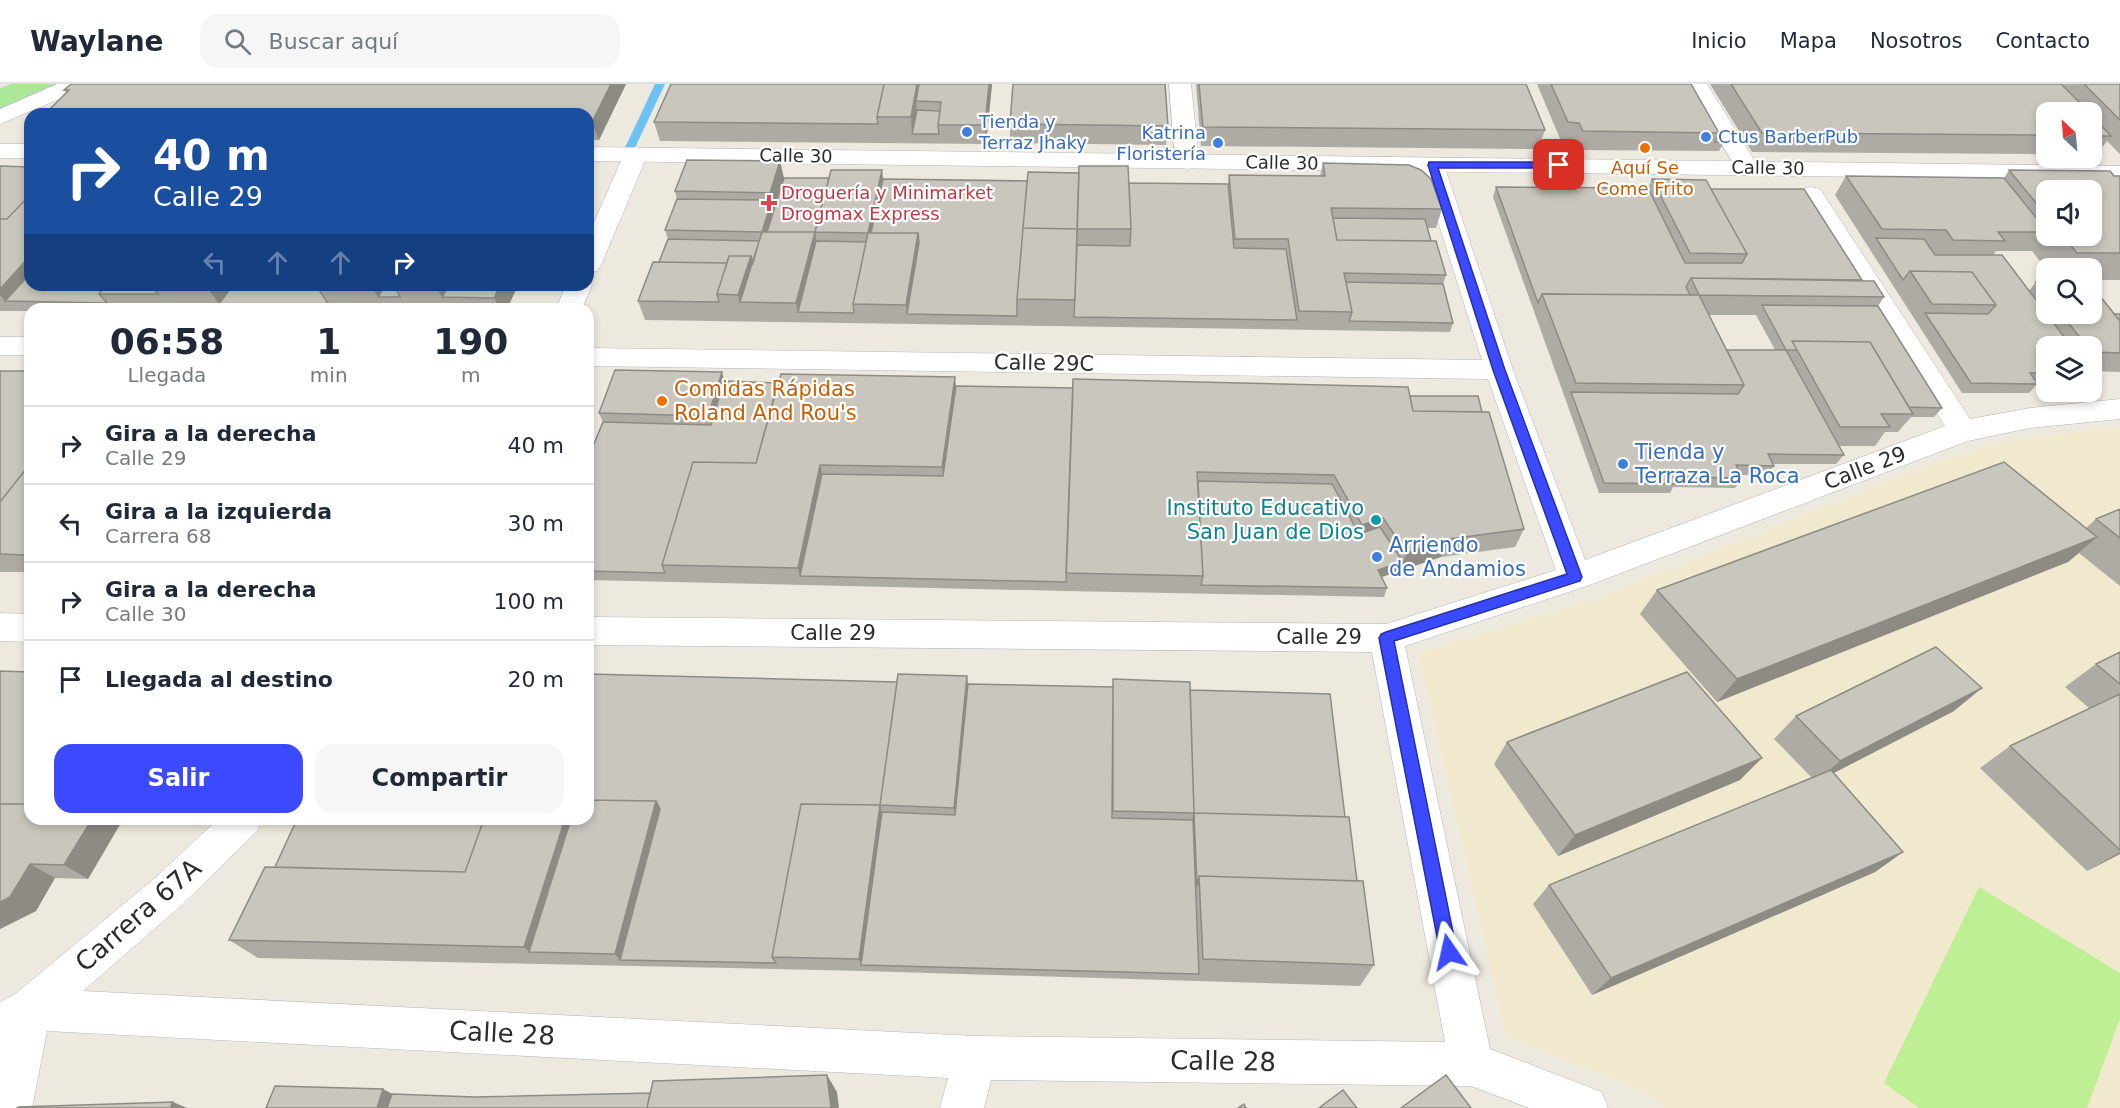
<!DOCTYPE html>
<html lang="es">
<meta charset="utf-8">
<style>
:root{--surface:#fff;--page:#f6f6f7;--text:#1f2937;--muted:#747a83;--line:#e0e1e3;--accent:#3b4aff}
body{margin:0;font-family:"DejaVu Sans",sans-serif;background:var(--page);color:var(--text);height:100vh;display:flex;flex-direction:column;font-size:22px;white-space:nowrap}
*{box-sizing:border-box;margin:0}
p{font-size:20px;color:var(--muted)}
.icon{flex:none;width:33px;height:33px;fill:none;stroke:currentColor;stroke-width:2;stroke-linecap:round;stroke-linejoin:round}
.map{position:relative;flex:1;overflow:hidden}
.panel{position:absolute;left:24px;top:219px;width:570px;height:522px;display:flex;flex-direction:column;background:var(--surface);border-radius:18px;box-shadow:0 3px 9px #0003}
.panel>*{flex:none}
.banner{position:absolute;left:24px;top:24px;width:570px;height:183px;border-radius:18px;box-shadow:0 3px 9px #0003;background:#1a4fa0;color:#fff;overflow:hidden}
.needle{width:39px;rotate:334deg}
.fabs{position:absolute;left:2036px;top:18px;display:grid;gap:12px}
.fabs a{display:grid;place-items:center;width:66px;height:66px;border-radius:12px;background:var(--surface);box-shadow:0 3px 9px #0003;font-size:30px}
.pin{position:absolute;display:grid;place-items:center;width:51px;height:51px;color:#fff;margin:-26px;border-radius:12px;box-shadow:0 3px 9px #0006}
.me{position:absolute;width:66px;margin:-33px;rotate:349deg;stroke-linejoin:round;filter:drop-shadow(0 0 4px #0008)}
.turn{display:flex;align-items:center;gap:21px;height:126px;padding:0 30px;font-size:27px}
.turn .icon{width:78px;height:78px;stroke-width:2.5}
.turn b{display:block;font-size:42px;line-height:51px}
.lanes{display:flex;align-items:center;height:57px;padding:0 30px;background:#0003;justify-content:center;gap:30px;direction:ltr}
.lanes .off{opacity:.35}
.eta{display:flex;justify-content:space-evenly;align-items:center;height:102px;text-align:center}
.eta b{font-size:36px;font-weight:700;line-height:42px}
.action{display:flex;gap:12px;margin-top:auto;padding:12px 30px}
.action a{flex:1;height:69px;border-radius:18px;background:var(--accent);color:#fff;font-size:24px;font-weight:700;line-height:69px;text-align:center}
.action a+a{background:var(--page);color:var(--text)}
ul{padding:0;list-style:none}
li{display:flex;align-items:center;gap:18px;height:78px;padding:0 30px;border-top:2px solid var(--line)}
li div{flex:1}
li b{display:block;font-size:22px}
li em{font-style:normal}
header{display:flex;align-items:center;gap:36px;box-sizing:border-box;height:84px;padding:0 30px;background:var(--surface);border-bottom:2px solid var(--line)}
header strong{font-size:28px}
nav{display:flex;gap:33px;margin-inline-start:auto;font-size:21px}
.search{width:420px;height:54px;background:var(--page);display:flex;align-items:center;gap:15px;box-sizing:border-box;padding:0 21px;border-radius:18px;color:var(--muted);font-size:22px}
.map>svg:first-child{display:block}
.education{fill:#f0e9cd}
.green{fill:#abe799}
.pitch{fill:#beef94}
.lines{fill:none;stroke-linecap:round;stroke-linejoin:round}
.stream{fill:#6dc2f4;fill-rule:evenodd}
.street-casing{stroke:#b2b3c0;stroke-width:1}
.secondary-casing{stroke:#b2b3c0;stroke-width:1}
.street{fill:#fff;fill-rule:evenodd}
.secondary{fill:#fff;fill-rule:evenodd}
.wall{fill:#adaba3;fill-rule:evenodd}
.shaded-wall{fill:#8d8b84}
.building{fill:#c9c7bd;stroke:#8d8b84;stroke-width:1.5}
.route{fill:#3b4aff;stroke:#2630a6;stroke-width:1.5}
.shop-dot{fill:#3f7fe0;stroke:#fff;stroke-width:2}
.food-dot{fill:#e8710a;stroke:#fff;stroke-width:2}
.health-dot{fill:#e0444e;stroke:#fff;stroke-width:2}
.culture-dot{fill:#0f9aa8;stroke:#fff;stroke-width:2}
.labels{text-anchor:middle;stroke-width:4.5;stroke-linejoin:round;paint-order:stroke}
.far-shop-label{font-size:18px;fill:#366cbe;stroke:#fff;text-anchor:start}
.far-street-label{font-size:18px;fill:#2c2c2c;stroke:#fff}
.far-food-label{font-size:18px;fill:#c56008;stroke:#fff}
.far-health-label{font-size:18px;fill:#be3a42;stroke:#fff;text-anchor:start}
.street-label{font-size:21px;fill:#2c2c2c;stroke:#fff}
.food-label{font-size:21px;fill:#c56008;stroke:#fff;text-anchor:start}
.shop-label{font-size:21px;fill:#366cbe;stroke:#fff;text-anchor:start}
.culture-label{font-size:21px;fill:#0d838f;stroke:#fff;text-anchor:end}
.near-street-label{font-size:26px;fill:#2c2c2c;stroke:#fff}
</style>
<header>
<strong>Waylane</strong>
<div class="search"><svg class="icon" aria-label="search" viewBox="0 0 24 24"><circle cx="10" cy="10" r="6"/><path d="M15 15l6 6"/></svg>Buscar aquí</div>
<nav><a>Inicio</a><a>Mapa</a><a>Nosotros</a><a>Contacto</a></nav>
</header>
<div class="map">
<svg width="2120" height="1024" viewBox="0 0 2120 1024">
<rect width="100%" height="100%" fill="#eee9de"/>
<path class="education" d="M2120,343V1024H1666L1639,1005L1506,953L1418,569L1588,517L1923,383L2004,357Z"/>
<path class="green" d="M11,0H63L0,28V4Z"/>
<path class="pitch" d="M1979,803L2120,889V935L2087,1024H1919L1884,999Z"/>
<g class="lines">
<path class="stream" d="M655,0H665L632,70L631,72H623L622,70Z"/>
<defs>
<path id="street" d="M57,0H86L83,5L0,40V25Z
M1169,0H1191L1199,78L1195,83L1187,85L1179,83L1175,78Z
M1685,0H1707L1759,84L1755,89L1747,91L1739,89Z
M636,63L644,65L648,70L601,181L597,187L588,189V152L624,70L628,65Z
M1432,74L1440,76L1444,81L1513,286L1585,476L1945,342L1799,110L1802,105L1811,103L1820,105L1970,335L2030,324L2120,315V335L2030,344L1968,357L1587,502L1405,562L1490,965L1602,1008L1608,1024H1529L1471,1002L991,996L984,1024H940L948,994L47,947L32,1024H0V918L15,910L155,794L218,735H263L257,747L183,820L83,907L975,952L1445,958L1372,568L588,561V533L1386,540L1556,486L1488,295L588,282V264L1482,276L1420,81L1424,76Z
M588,195L592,201L582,225H556L566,201H588Z
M0,253H30V271H0Z
M0,529L30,530V558L0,557Z"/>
<path id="secondary" d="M0,60H30V74H0Z
M588,63L2120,82V96L588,77Z"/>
</defs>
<use href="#street" class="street-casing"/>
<use href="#secondary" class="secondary-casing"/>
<use href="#street" class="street"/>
<use href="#secondary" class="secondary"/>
</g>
<path class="wall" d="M71,0H626L599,56H588V30L66,9L64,6Z
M992,0L986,60L660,57L654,38Z
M1196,0H1526L1545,46L1538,65L1201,62Z
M1537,0H1691L1724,58L1719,67L1576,66L1572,57H1561Z
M1710,0H2120V70L2107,57L2096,71H2091V28H2046V70L1752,68Z
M1010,40L1168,42L1166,61L1010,59Z
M780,77L784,94H829L882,86L883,95L1228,100L1229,91L1320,92L1323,79L1442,125L1436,144H1427L1431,157L1446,191L1443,200L1453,239L1450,248L645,236L638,217L659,178L668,155L665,146L677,115L675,107Z
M0,82L30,201H518L507,225H30V227H0Z
M2009,86L2120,92V196H2091V184L2046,185L2032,167H1996L1993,171L2029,207L2036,198H2046V230H2120V288L2091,287V262H2046V299H2038L2029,309H1962L1835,111L1846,92L2004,94ZM2046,106L2091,152H2046Z
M1652,95L1711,105L1862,196L1884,213L1878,222L1942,324L1934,333H1911L1898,348H1885L1875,362H1839L1844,371L1836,380H1773L1774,382L1767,391H1740L1742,394L1735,404L1673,403L1670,409H1599L1493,113L1496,103L1648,104ZM1709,231H1756L1775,266H1727Z
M0,287H30V488H0Z
M955,293L956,302L1410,312L1482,328L1524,445L1515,463L1441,473L1382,493L1387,504L1384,513L1066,507L588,496V362H593L603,338L599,329L724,297L778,299Z
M2120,425V502L2079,469L2068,478L1717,618L1640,530L1657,506L2086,444L2096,435Z
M2120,568V770L2087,787L1980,684L2010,662L2089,624L2065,603L2096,580Z
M0,587L30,735H132L131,737H122L88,795L55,794L36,827L0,845Z
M1113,595L1190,606L1345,733L1374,881L1360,902L864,887L258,874L229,856L275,783L968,600L1113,603Z
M1954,627L1834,689L1903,768L1875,788L1592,911L1533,820L1549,801L1812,694L1774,655L1796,632Z
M1507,658L1740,696L1558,772L1494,680Z"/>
<path class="shaded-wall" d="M611,0H626L599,56L592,38Z
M917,0H919L916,17L918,36L912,50L911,33Z
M989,0H992L986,60L985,41Z
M780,77L786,104L770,157H764L767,167L752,218H740L738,211L751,172L755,189L764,157L762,148L772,116L770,109Z
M882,86L884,105L873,158L868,149Z
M815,148L818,167L798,228L796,219Z
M918,149L920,169L907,230L906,221Z
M30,172V201L5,217L0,211V205Z
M209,201H246L219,220L207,203Z
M371,201H407L378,213L385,225Z
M441,201H469L442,213L438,206Z
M500,201H518L507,225H500L494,214Z
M722,288L727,307L715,351L708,332Z
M955,293L956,312L945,402L942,383Z
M820,381L825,400L800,492L798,484Z
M1383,434L1377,452L1356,459L1362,441Z
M2097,453L2068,478L1717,618L1737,595Z
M1449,455L1441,473L1375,495L1378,486L1403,478L1407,469Z
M30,464V475L25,471Z
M967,592L969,609L956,739L954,724Z
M1982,604L1954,627L1816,698L1840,677Z
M1762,674L1740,696L1558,772L1575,751Z
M656,717L665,733L620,876L615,870Z
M880,721L884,736L861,881L859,875Z
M92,735H119L122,737L88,795L64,781Z
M565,735H587L529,868L524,863Z
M1903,768L1875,788L1592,911L1611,894Z
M2120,768V770L2087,787Z
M30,780L55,794L36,827L0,845V818Z
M827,991L837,1008L839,1024H831Z
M383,1005L402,1015L399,1024H377Z
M173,1018L187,1024H170Z"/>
<path class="building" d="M71,0H611L592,38H588V30H45L69,6H64Z
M671,0H884L877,33L878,40L654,38Z
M884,0H917L911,33H877Z
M919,0H989L985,41H938L941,18L916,17Z
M1013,0H1165L1168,42L1010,40Z
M1199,0H1526L1545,46L1203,43Z
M1551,0H1691L1719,49L1583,47L1579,39L1568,38Z
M1731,0H2061L2089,28H2046V51L1762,49Z
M2084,0H2120V36Z
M917,26L940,27L938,41L939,50H912Z
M2091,31L2111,52H2091Z
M1719,49L1724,58H1715Z
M687,76L780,77L770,109L675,107Z
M1323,79L1409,81L1421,86L1431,95L1442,125L1331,124L1337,156L1436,157L1446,191L1344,189L1352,228L1299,227L1288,155H1235L1229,91L1325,92Z
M0,82L30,83V111L7,135H0Z
M1079,82H1128L1131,145H1077Z
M831,86H882L868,149L815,148Z
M2009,86L2110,87L2114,92H2120V169H2077L2063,152H2091V106H2046V131Z
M1028,88L1079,89L1077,152V145L1023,144Z
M1846,92L2004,94L2046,146V148H1998L2005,157L1953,156L1946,146L1882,145Z
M784,94H829L815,148H767Z
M883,95L1027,97L1017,215V232L907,230L919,159L918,149H871Z
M1652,95L1706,96L1747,170L1690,169Z
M1129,99L1228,100L1234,164L1286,165L1297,236L1074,233L1077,161L1130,162L1131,145Z
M1496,103L1648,104L1685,179H1742L1747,170L1711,105H1804L1862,196L1691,194L1686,203L1690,211L1542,210L1538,219Z
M30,111V172L0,205V135H7Z
M677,115L772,116L762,148L665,146Z
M1333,134L1425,135L1431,157L1337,156Z
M1023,144L1077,145L1075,216L1017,215Z
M762,148H815L796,219L740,218Z
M868,149H918L906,221L853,220Z
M1876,154L1924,155L1935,171H2002L2071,262H2046V289H2030L2038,300L1971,299L1925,229L1988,230L1996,221L1972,188L1910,187L1903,196Z
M668,155L759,157L753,179L751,172H729L727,179L659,178Z
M816,157L866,158L853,220L854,229L798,228Z
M729,172H751L738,211L717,210Z
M653,178L727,179L717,210L719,218L638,217Z
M1910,187L1972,188L1996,221L1932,220Z
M30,190V201H106L99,210L107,219L5,217Z
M1691,194L1874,197L1884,213L1699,211L1744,301L1576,299L1542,210L1699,211Z
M1346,198L1443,200L1453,239L1349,237L1352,228Z
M2036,198H2046V210Z
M106,201H153L152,203L158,210H99Z
M153,201H209L207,203H152Z
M233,201H316L329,221L219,220Z
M385,201H398L396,205L400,213H378Z
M398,201H441L438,206L396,205Z
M449,201H500L494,214L442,213Z
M2091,201L2120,237V269L2091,268V262H2087L2061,230H2091Z
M1762,221L1878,222L1942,324L1909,323L1870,258L1792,257L1797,266H1786L1844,371L1768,370L1774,382L1736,381L1742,394L1673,393L1676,400L1604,399L1571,308L1738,310L1744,301L1727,266H1786Z
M2114,230H2120V237Z
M1792,257L1870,258L1913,330H1881L1890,343H1840Z
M615,286L722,288L708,332L599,329Z
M0,287H30V380L0,418Z
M781,290L955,293L942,383L820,381L798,484L662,481L693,378L756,379Z
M1073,295L1408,303L1413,327L1489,328L1524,445L1449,455L1407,469L1383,434L1362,441L1334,391L1197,388L1203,492L1066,489Z
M724,297L778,299L756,379L693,378L662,481L665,489L588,487V362H593L603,338L711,341Z
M956,302L1073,304L1066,498L800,492L822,390L943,392Z
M1410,312H1478L1482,328L1413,327Z
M2004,378L2097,453L1737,595L1657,506Z
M30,380V464L25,471L0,470V418Z
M1198,397L1332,400L1359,450L1380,443L1403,478L1378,486L1387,504L1201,501L1203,492Z
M2120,425V454L2096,435Z
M1936,563L1982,604L1840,677L1796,632Z
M2120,568V600L2096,580Z
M0,587L30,588V720H0Z
M1687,588L1762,674L1575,751L1507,658Z
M588,590L897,598L880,721L801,720L772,873L776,879L620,876L660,725L656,717L588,716Z
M898,590L967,592L954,724L880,721L859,875L772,873L801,720L880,721Z
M1113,595L1190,598L1194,729L1113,727Z
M968,600L1113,603L1112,734L1193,736L1199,890L861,881L882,728L955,731Z
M1190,606L1330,610L1345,733L1194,729L1193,736L1194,729Z
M2120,610V766L2010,662Z
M1831,686L1903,768L1611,894L1549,801Z
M588,716L656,717L615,870L529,868L571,735H588Z
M0,720H30V735H92L64,781L30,780L10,813L0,818Z
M1194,729L1349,733L1357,797L1199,792L1197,802Z
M297,735H484L465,788L275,783Z
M484,735H565L524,863L229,856L265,783L465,788Z
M1199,792L1363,797L1374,881L1203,875Z
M827,991L831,1024H647L653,997Z
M1446,991L1471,1024H1401Z
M275,1002L383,1005L377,1024H266Z
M1343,1006L1357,1024H1319Z
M650,1009L647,1024H387L392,1010L475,1013Z
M173,1018L170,1024H17L18,1023Z
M1244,1020L1246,1024H1238Z"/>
<path class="route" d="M1429,78H1559L1564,81L1559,84H1438L1505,286L1582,493L1580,497L1394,557L1457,868L1455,874L1449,876L1443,874L1440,868L1379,554L1381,550L1386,548L1567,490L1493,286L1428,81Z"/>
<g class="shop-dot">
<circle cx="967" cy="48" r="6"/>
<circle cx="1706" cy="53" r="6"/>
<circle cx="1218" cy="59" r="6"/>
<circle cx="1623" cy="380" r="6"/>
<circle cx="1377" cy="473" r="6"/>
</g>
<g class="food-dot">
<circle cx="1645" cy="64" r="6"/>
<circle cx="662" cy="317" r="6"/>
</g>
<path class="health-dot" d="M766 110h6v6h6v6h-6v6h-6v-6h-6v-6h6z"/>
<circle class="culture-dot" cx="1376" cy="436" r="6"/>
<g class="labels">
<g class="far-shop-label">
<text x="979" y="44">Tienda y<tspan x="979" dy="21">Terraz Jhaky</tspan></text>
<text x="1206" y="55" text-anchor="end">Katrina<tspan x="1206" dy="21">Floristería</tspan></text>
<text x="1718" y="59">Ctus BarberPub</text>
</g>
<g class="far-street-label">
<text transform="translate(796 72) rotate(1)" y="6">Calle 30</text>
<text transform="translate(1282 79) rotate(1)" y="6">Calle 30</text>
<text transform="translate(1768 84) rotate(1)" y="6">Calle 30</text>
</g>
<g class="far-food-label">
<text x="1645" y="90">Aquí Se<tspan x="1645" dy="21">Come Frito</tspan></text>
</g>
<g class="far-health-label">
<text x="781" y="115">Droguería y Minimarket<tspan x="781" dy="21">Drogmax Express</tspan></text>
</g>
<g class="street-label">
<text transform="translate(1044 279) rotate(1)" y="7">Calle 29C</text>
<text transform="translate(1865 384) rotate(-21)" y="7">Calle 29</text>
<text x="833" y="556">Calle 29</text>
<text x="1319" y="560">Calle 29</text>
</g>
<g class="food-label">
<text x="674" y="312">Comidas Rápidas<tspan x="674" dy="24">Roland And Rou's</tspan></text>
</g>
<g class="shop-label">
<text x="1635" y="375">Tienda y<tspan x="1635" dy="24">Terraza La Roca</tspan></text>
<text x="1389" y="468">Arriendo<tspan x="1389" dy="24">de Andamios</tspan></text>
</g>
<g class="culture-label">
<text x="1364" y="431">Instituto Educativo<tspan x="1364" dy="24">San Juan de Dios</tspan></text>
</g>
<g class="near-street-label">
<text transform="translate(138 831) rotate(-41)" y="9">Carrera 67A</text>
<text transform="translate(502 949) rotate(3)" y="9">Calle 28</text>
<text transform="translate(1223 977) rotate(1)" y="9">Calle 28</text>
</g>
</g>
</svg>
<div class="fabs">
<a><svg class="needle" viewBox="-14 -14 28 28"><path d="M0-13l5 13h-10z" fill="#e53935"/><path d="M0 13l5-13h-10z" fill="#747a83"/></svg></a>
<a><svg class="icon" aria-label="sound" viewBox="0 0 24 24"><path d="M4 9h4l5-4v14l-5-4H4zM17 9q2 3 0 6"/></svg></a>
<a><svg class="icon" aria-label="search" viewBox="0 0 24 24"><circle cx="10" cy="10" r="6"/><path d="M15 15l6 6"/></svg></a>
<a><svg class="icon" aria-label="layers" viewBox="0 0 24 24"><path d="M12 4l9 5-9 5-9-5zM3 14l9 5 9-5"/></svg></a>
</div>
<div class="pin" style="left:1559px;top:81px;background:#d93025"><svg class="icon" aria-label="arrive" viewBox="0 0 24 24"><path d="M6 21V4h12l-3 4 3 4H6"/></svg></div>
<svg class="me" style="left:1449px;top:868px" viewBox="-20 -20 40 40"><path d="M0-17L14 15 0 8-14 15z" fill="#3b4aff" stroke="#fff" stroke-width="4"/></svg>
<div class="banner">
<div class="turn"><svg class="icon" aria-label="right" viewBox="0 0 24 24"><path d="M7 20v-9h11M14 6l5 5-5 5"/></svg><div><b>40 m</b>Calle 29</div></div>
<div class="lanes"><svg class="icon off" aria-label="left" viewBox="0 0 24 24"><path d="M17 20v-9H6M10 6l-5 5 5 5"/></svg><svg class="icon off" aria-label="ahead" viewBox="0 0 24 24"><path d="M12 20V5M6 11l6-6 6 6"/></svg><svg class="icon off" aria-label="ahead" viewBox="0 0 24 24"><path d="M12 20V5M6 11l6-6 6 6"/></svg><svg class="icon" aria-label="right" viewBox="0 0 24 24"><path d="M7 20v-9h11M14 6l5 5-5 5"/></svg></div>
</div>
<section class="panel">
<div class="eta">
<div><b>06:58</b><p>Llegada</p></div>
<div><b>1</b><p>min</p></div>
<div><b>190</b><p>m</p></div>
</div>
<ul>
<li><svg class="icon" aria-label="right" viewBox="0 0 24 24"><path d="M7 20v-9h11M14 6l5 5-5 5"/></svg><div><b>Gira a la derecha</b><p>Calle 29</p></div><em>40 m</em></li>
<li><svg class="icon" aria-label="left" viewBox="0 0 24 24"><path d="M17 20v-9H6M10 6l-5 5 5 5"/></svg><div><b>Gira a la izquierda</b><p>Carrera 68</p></div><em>30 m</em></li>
<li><svg class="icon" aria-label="right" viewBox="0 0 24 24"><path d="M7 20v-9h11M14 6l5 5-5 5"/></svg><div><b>Gira a la derecha</b><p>Calle 30</p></div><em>100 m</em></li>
<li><svg class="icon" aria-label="arrive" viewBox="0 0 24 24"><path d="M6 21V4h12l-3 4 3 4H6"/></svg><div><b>Llegada al destino</b></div><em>20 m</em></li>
</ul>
<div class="action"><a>Salir</a><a>Compartir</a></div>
</section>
</div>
